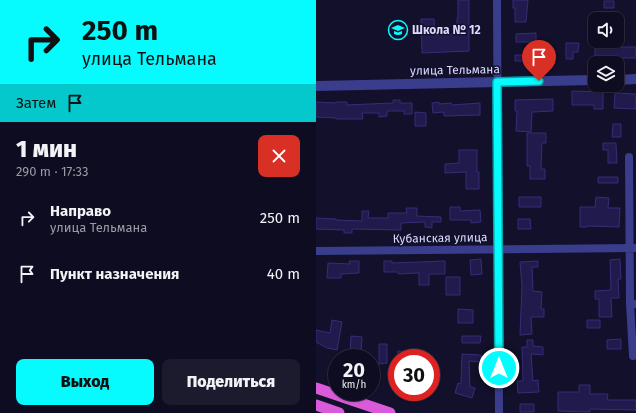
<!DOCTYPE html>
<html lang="ru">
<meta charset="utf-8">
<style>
:root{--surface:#0e0c20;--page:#1c1a2d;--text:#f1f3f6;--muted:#9b9ba5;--line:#2e2c3e;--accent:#06fbff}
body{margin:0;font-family:"Fira Sans",sans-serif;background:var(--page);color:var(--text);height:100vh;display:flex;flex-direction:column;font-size:15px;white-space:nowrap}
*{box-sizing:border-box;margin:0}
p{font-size:13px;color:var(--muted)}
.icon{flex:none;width:22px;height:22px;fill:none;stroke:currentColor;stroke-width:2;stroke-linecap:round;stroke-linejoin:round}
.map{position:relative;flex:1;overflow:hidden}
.side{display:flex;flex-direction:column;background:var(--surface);width:316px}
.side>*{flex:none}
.guide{background:#06fbff;color:#111;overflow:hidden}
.fabs{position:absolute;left:272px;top:12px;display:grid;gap:8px}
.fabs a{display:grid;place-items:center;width:36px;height:36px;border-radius:8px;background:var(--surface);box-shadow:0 1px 3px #0004,0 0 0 1px var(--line);font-size:20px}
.speed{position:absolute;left:12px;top:349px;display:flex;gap:8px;font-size:20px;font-weight:700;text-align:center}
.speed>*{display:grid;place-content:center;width:52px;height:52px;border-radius:50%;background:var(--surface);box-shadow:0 1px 3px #0004,0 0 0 1px var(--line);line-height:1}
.speed small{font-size:10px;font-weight:400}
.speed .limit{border:6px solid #d22;background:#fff;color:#111}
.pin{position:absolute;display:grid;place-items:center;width:34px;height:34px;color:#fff;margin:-41px -17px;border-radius:50% 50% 50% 0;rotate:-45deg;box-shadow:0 0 4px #0007}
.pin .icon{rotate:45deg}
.me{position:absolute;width:44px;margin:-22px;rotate:0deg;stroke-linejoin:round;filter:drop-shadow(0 0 3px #0008)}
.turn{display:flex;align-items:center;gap:14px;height:84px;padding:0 16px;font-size:18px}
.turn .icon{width:52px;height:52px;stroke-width:2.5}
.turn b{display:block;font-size:28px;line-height:34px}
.then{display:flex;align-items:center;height:38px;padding:0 16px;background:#0003;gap:8px;font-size:15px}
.round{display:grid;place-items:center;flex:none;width:42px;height:42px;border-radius:8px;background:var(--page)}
.head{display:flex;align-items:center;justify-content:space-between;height:68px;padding:0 16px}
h1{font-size:24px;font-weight:800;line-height:30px}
.button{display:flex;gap:8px;margin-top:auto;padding:8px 16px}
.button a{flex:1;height:46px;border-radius:8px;background:var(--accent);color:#111;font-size:16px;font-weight:800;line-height:46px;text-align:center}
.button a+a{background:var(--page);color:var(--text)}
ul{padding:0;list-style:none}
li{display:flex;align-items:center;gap:12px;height:56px;padding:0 16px}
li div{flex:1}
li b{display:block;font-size:15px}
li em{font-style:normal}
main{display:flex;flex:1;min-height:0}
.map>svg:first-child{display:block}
.building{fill:#211b4d;stroke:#352d79}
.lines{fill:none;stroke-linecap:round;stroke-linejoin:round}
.minor{stroke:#3a3d8b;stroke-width:8}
.tertiary{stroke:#3a3d8b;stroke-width:10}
.trunk{stroke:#da5bda;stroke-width:11}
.route-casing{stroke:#04a3a6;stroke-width:10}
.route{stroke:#06fbff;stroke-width:7}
.labels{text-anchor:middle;stroke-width:3;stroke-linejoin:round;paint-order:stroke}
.poi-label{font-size:12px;font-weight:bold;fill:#dbdaff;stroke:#12102b;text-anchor:start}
.street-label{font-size:12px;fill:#dbdaff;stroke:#12102b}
</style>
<main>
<section class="side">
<div class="guide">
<div class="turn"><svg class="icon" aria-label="right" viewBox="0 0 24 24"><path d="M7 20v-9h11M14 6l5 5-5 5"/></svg><div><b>250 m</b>улица Тельмана</div></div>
<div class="then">Затем<svg class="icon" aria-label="arrive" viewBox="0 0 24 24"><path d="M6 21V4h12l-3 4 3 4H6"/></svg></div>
</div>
<div class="head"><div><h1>1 мин</h1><p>290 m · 17:33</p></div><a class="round" style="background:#d93025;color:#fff"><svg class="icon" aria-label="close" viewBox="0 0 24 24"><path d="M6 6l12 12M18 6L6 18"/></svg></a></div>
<ul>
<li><svg class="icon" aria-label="right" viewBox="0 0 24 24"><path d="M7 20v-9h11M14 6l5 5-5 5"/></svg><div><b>Направо</b><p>улица Тельмана</p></div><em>250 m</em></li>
<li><svg class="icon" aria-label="arrive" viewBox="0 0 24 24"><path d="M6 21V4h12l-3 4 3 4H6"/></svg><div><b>Пункт назначения</b></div><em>40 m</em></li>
</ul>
<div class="button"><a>Выход</a><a>Поделиться</a></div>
</section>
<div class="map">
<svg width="320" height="413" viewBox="0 0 320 413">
<rect width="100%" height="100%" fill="#12102b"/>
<path class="building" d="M142,0H153V51L106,53L105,19H118L119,35L141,34V18H142Z
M197,0H212L210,22H199V8H197Z
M288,1H298V8H288Z
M220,33V42H200V34Z
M279,41H305V47H320V58H287V60H279Z
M250,43H263L262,52H257V59H250Z
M199,55H225V61H199Z
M256,91L287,92V109H278V105H256Z
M299,93L320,94V109L298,108Z
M237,99V111L216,112L215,132L200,131L201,111H199V100Z
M77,100H84V103H96V114H88V111H71V116L63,117V113H46L47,119H20V118L0,117V102L20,103V102H31V105L53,104L77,103Z
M123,102V104L135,103L136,105L164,103V115L128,116V112L117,113L116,103Z
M99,112L110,113V126H99Z
M297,124H305V137H296Z
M211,133H230V143H226L225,169H229V179H214V166H211Z
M287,143H300L301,163H292V150H287Z
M143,150H161V172H163V189H150V172L129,173V164L143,163Z
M282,177H302V183H282Z
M203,197H225V207H203Z
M280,197L293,198L292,208H304L303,227L271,226V227H264V207H279Z
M134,207H144V211L164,210L165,222L155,223V220H134Z
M90,208H101V216L125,217V222H116V228L109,227V222L85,223V230L36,229V233H28V230L0,229V218L20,219V220L46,221V211H53L52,218H72V213H91Z
M202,219H214L215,229H202Z
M165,259L166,274L155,275L154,260Z
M304,259L305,279H302L303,298H295L296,317H283V299H279V291L295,290L294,260Z
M33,261H43V273L25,274V278H11L12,263L34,264Z
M68,261H76V263L129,261V274H113V285H103V273L83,274L82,272H68Z
M222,261V267H216L217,291L226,292L225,309H228V317H215L216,334L204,335L206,286L204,262Z
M130,277H144V295H130Z
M142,309L157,310V323H142Z
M16,320L26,322L21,350L11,348L0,342V330L14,333Z
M271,320H284V328H271Z
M35,336L46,337L45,355L34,354Z
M146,336H165L164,343H146Z
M305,339V349H291V340Z
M211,340H217V346L227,347V355L215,354L217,381L222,380L223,392L202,393L201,381H207L206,347H211Z
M63,344H71V363L63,364Z
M82,351L91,352L90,358H81Z
M146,354L165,355V362L153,361L154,387L159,388L156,398L139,393L142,383L145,384Z
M263,385H274V394H292L291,400H320V410L274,409V412L242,411V392H263Z
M204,404H218V412H204Z"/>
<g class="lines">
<path class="minor" d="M181,0L183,413
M313,157L314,303L320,304
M0,251L320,248
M314,303L317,356"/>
<path class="tertiary" d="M301,80L320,79
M0,86L279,80"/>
<path class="trunk" d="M0,388L74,413
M0,405L23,413"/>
</g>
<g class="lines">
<defs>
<path id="route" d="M183,368L181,82L223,81"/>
</defs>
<use href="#route" class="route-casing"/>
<use href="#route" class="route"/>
</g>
<defs>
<symbol id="school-ring" viewBox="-11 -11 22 22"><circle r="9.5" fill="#12102b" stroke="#06fbff" stroke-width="1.5"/><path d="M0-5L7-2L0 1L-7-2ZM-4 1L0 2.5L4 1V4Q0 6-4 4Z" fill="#06fbff"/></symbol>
</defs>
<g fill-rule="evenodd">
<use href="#school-ring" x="71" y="19" width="22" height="22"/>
</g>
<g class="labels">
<g class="poi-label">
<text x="96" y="34">Школа № 12</text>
</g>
<g class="street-label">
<text transform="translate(139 70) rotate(-1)" y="4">улица Тельмана</text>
<text transform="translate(124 238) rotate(-1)" y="4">Кубанская улица</text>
</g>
</g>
</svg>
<div class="fabs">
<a><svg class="icon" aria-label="sound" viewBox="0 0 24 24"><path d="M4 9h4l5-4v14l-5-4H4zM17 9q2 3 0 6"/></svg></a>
<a><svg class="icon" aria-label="layers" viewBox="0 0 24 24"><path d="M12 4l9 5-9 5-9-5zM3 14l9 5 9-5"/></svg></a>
</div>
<div class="speed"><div>20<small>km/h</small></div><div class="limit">30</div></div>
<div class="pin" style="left:223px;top:81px;background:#d93025"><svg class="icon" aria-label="arrive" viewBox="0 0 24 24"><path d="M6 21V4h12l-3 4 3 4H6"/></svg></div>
<svg class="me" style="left:183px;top:368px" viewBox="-20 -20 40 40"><circle r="17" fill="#06fbff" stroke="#fff" stroke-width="3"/><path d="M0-11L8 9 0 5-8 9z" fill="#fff"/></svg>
</div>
</main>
